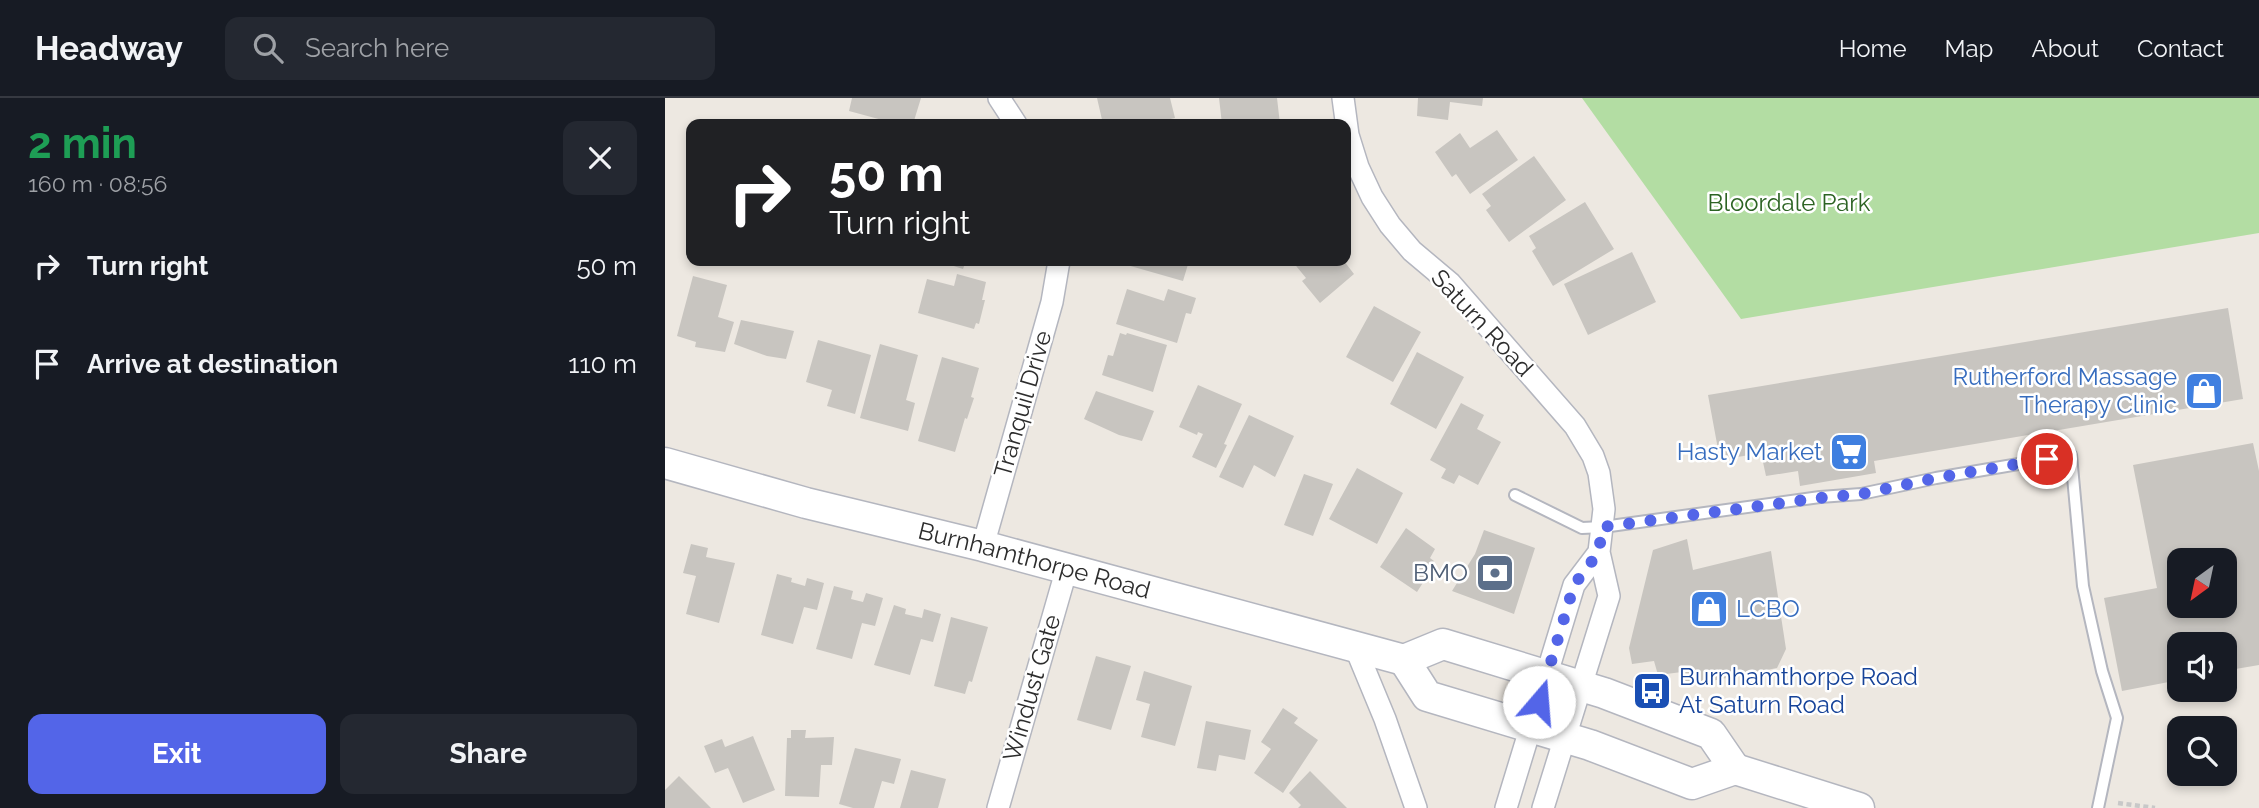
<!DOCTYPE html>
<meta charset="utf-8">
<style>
:root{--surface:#171b24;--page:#242831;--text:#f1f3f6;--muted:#9ea1a6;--line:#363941;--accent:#5365e8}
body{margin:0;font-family:Raleway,sans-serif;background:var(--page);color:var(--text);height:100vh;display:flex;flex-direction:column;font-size:26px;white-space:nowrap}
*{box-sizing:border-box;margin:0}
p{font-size:23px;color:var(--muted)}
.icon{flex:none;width:38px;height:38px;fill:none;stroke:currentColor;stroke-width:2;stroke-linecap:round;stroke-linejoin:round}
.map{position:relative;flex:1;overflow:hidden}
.drawer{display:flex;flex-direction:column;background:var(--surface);width:665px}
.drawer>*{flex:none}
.hud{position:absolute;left:21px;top:21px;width:665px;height:147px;border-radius:14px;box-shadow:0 4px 10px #0003;background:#202124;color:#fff;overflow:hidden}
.needle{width:46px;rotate:213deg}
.controls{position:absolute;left:1502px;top:450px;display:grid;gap:14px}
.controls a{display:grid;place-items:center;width:70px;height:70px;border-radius:14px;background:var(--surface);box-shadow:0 4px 10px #0003;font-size:35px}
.pin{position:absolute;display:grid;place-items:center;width:60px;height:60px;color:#fff;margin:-30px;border:4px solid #fff;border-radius:50%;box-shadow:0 2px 7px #0007}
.me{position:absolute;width:77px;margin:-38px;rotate:18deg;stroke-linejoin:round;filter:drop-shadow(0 0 5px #0008)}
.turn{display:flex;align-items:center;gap:24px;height:147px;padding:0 28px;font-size:32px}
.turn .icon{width:91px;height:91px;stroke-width:2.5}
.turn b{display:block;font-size:49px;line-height:60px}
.round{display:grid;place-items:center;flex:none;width:74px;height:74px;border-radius:14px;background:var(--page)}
.headline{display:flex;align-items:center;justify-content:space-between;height:119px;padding:0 28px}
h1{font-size:42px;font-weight:700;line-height:52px;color:#1e9e55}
.primary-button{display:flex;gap:14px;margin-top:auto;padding:14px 28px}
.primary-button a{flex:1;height:80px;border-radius:14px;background:var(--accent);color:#fff;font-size:28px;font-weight:700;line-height:80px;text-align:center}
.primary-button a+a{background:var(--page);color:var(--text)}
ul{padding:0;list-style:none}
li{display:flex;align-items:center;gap:21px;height:98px;padding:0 28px}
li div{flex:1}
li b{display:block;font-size:26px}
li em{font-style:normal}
header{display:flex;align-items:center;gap:42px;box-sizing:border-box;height:98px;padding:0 35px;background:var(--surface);border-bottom:2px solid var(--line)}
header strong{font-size:33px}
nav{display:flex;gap:38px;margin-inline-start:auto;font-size:24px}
.search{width:490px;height:63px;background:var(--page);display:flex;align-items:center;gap:18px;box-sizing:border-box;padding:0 24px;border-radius:14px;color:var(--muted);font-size:26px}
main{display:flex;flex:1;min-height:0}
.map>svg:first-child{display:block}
.green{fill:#b3dda3}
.building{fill:#c8c5c0;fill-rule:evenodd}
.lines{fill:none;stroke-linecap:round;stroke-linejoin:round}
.lane-casing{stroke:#b4b6bf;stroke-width:14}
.street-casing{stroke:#b4b6bf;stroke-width:24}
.secondary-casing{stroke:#b4b6bf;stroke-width:33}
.path{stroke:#c8c8c8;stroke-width:4.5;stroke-dasharray:5 3.5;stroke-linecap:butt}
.lane{stroke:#fff;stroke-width:10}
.street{stroke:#fff;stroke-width:21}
.secondary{stroke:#fff;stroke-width:30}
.route{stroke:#5365e8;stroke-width:12;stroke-dasharray:0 21.6}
.labels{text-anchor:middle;stroke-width:5;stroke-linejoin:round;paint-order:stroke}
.park-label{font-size:24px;fill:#2c6323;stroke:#fff}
.street-label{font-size:24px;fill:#2d2d2d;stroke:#fff}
.shop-label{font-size:24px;fill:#366cbe;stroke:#fff;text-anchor:end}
.service-label{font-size:24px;fill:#4e5e75;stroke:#fff;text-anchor:end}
.transit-label{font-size:24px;fill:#164399;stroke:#fff;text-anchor:start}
</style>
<header>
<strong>Headway</strong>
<div class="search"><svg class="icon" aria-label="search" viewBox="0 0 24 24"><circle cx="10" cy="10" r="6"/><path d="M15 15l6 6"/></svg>Search here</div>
<nav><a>Home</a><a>Map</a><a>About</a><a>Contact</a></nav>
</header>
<main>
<section class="drawer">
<div class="headline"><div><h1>2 min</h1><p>160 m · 08:56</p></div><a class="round"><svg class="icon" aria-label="close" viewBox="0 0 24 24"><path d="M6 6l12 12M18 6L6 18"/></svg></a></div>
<ul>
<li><svg class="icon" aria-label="right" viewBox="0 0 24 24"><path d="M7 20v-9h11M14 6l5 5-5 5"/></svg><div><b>Turn right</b></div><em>50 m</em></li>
<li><svg class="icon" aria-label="arrive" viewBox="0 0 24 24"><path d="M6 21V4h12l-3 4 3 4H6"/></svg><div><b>Arrive at destination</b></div><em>110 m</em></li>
</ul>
<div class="primary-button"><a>Exit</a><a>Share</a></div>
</section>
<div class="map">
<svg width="1594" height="710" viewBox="0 0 1594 710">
<rect width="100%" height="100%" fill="#ede8e1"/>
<path class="green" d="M917,0H1594V135L1076,221Z"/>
<path class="building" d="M187,0H256L248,26H232L184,13Z
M432,0H505L510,20L496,23L497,26H438Z
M554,0H612L615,26H557Z
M753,0H818L817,8L785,4L783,22L752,18Z
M832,32L853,62L805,96L791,76L787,79L770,54L795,35L805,50Z
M869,58L901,102L844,144L821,112L826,108L817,96Z
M920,104L949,151L888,188L867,153L871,150L864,138Z
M967,154L991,204L923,237L899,186Z
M273,163H301L298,171Z
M464,163H524L518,183L462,167Z
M627,163H679L689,176L655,205L637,183L641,180Z
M292,176L321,184L317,202H320L314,226L311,225L309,231L253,215L262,181L289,188Z
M28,178L62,187L53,219L69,224L60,254L30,249L31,244L12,238Z
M462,191L499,203L503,191L531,200L526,216L521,215L512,245L451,226Z
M709,208L756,234L728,284L681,259Z
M1563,210L1578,301L1209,363L1211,375L1135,388L1133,373L1101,378L1096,355L1055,362L1043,297Z
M76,222L129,233L121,261L102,258L69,246Z
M455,235L461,237L462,235L502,247L488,294L437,277L443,257L448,258Z
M153,242L206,257L190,316L162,308L167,292L141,284Z
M215,246L253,257L241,302L250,305L243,333L195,320Z
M752,254L799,279L771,331L725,306Z
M277,259L314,270L306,299L309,300L302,321L300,320L290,354L253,343Z
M533,287L577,306L559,346L562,347L551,370L527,359L538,336L533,334L532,337L514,329Z
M431,293L489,313L477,343L454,337L419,321Z
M796,305L819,317L812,331L836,344L813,387L794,377L789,386L776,380L781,371L765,362Z
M584,317L629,338L610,379L589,367L578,390L554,379Z
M1588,345L1594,373V567L1559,573V546H1514V582L1457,593L1439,500L1492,490L1468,367ZM1514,462H1559V508H1514Z
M692,370L738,395L712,446L664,421Z
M639,376L668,386L648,438L619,427Z
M741,430L770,451L765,460L769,463L764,471L766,472L752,494L715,469Z
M819,432L870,450L849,516L787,493L810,456Z
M1022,441L1028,472L1106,453L1121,551L1112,570L1021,588L1017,574L993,577L989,563L967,566L964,550L988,452Z
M26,446L43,450L41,459L70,465L54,525L21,516L31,478L18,475Z
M112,476L127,480L126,484L140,488L142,480L159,485L152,512L139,509L128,546L96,537Z
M169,488L188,493L186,501L198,504L201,495L218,500L210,528L197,525L187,561L151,551Z
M229,507L241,511L240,516L257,520L259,511L276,516L268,544L256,541L245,577L209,567Z
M286,519L323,529L307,584L304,583L300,596L269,588Z
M431,558L466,568L446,632L412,622Z
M479,573L527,588L510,648L476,639L485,606L471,602Z
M618,610L633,620L629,625L653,642L618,695L589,675L606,651L596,644Z
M541,623L586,632L580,662L554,657L551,673L532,670Z
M126,632H141L140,640L169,639L167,667H156L154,699L120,698L122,640H126Z
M88,638L110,692L78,705L63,670L50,675L39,648L57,641L60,649Z
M190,650L236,661L229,686L217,683L209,710H188L174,706Z
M246,672L281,681L273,710H235Z
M645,673L682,710H633L636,707L624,695Z
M14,678L46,710H0V692Z"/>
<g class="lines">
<defs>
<path id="lane" d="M850,397L917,430L938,429L1155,399L1196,396L1271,380L1406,357L1418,488L1437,573L1452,620L1433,710"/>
<path id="street" d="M334,0L351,26
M678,0L683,37L693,69L707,99L725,127L747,153L785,185L910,328L928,358L934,375L939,411L934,454L944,498L878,710
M318,448L387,204L394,163
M691,551L720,621L751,710
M333,710L402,470
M841,710L909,487L934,454"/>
<g id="secondary">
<path id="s1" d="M0,365L141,405L318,448L739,562L778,546L939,595L1046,636L1070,671"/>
<path d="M739,562L762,598L925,647L1027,686L1070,671L1194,710"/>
</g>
</defs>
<use href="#lane" class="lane-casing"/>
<use href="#street" class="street-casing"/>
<use href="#secondary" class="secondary-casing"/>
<path class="path" d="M1453,705L1490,710"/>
<use href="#lane" class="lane"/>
<use href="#street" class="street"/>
<use href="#secondary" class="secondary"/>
</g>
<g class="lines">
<path class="route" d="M874,604L909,487L934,454L937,429L1155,400L1196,396L1271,380L1382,361"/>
</g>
<defs>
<symbol id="shop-square" viewBox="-11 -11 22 22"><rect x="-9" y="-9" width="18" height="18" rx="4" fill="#3f7fe0" stroke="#fff"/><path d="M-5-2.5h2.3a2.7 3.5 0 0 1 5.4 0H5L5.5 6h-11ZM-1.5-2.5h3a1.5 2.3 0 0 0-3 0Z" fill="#fff"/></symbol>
<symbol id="supermarket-square" viewBox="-11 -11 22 22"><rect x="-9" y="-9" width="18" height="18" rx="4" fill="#3f7fe0" stroke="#fff"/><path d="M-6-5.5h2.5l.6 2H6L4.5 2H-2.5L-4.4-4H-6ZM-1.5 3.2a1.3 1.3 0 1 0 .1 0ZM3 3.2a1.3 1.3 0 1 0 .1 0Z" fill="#fff"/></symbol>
<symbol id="bank-square" viewBox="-11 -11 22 22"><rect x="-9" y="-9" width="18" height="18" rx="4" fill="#5c6f8a" stroke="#fff"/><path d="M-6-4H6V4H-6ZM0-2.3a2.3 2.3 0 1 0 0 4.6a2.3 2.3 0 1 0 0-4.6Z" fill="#fff"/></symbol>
<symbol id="bus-square" viewBox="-11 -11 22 22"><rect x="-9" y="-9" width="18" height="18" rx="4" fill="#1a4fb4" stroke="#fff"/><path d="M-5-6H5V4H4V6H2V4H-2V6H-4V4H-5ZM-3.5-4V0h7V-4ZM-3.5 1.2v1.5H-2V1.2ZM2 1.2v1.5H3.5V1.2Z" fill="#fff"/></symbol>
</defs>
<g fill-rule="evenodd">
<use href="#shop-square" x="1517" y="271" width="44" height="44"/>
<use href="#supermarket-square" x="1162" y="332" width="44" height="44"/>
<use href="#bank-square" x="808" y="453" width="44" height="44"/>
<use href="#shop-square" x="1022" y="489" width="44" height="44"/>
<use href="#bus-square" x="965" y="571" width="44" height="44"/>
</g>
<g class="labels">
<g class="park-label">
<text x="1124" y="113">Bloordale Park</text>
</g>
<g class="street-label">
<text transform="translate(817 225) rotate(47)" y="8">Saturn Road</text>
<text transform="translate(358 306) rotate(-74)" y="8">Tranquil Drive</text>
<text dy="8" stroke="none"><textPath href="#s1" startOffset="382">Burnhamthorpe Road</textPath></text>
<text transform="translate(367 590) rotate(-74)" y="8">Windust Gate</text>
</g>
<g class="shop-label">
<text x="1512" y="287">Rutherford Massage<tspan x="1512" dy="28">Therapy Clinic</tspan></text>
<text x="1157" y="362">Hasty Market</text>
<text x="1071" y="519" text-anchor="start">LCBO</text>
</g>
<g class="service-label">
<text x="803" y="483">BMO</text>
</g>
<g class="transit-label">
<text x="1014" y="587">Burnhamthorpe Road<tspan x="1014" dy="28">At Saturn Road</tspan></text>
</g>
</g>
</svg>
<div class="controls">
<a><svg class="needle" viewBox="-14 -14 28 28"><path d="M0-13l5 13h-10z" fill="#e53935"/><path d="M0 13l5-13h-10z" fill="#9ea1a6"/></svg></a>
<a><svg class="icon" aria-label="sound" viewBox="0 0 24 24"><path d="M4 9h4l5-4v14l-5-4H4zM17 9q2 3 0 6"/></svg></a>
<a><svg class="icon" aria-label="search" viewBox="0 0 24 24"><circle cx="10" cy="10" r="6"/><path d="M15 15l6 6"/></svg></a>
</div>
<div class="pin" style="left:1382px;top:361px;background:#d93025"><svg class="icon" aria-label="arrive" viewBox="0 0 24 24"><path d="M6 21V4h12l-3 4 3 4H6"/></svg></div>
<svg class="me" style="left:874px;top:604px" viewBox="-20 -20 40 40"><circle r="19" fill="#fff"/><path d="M0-13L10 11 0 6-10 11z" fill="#5365e8"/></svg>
<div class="hud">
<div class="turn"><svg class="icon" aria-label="right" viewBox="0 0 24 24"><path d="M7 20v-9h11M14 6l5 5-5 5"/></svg><div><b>50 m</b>Turn right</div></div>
</div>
</div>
</main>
